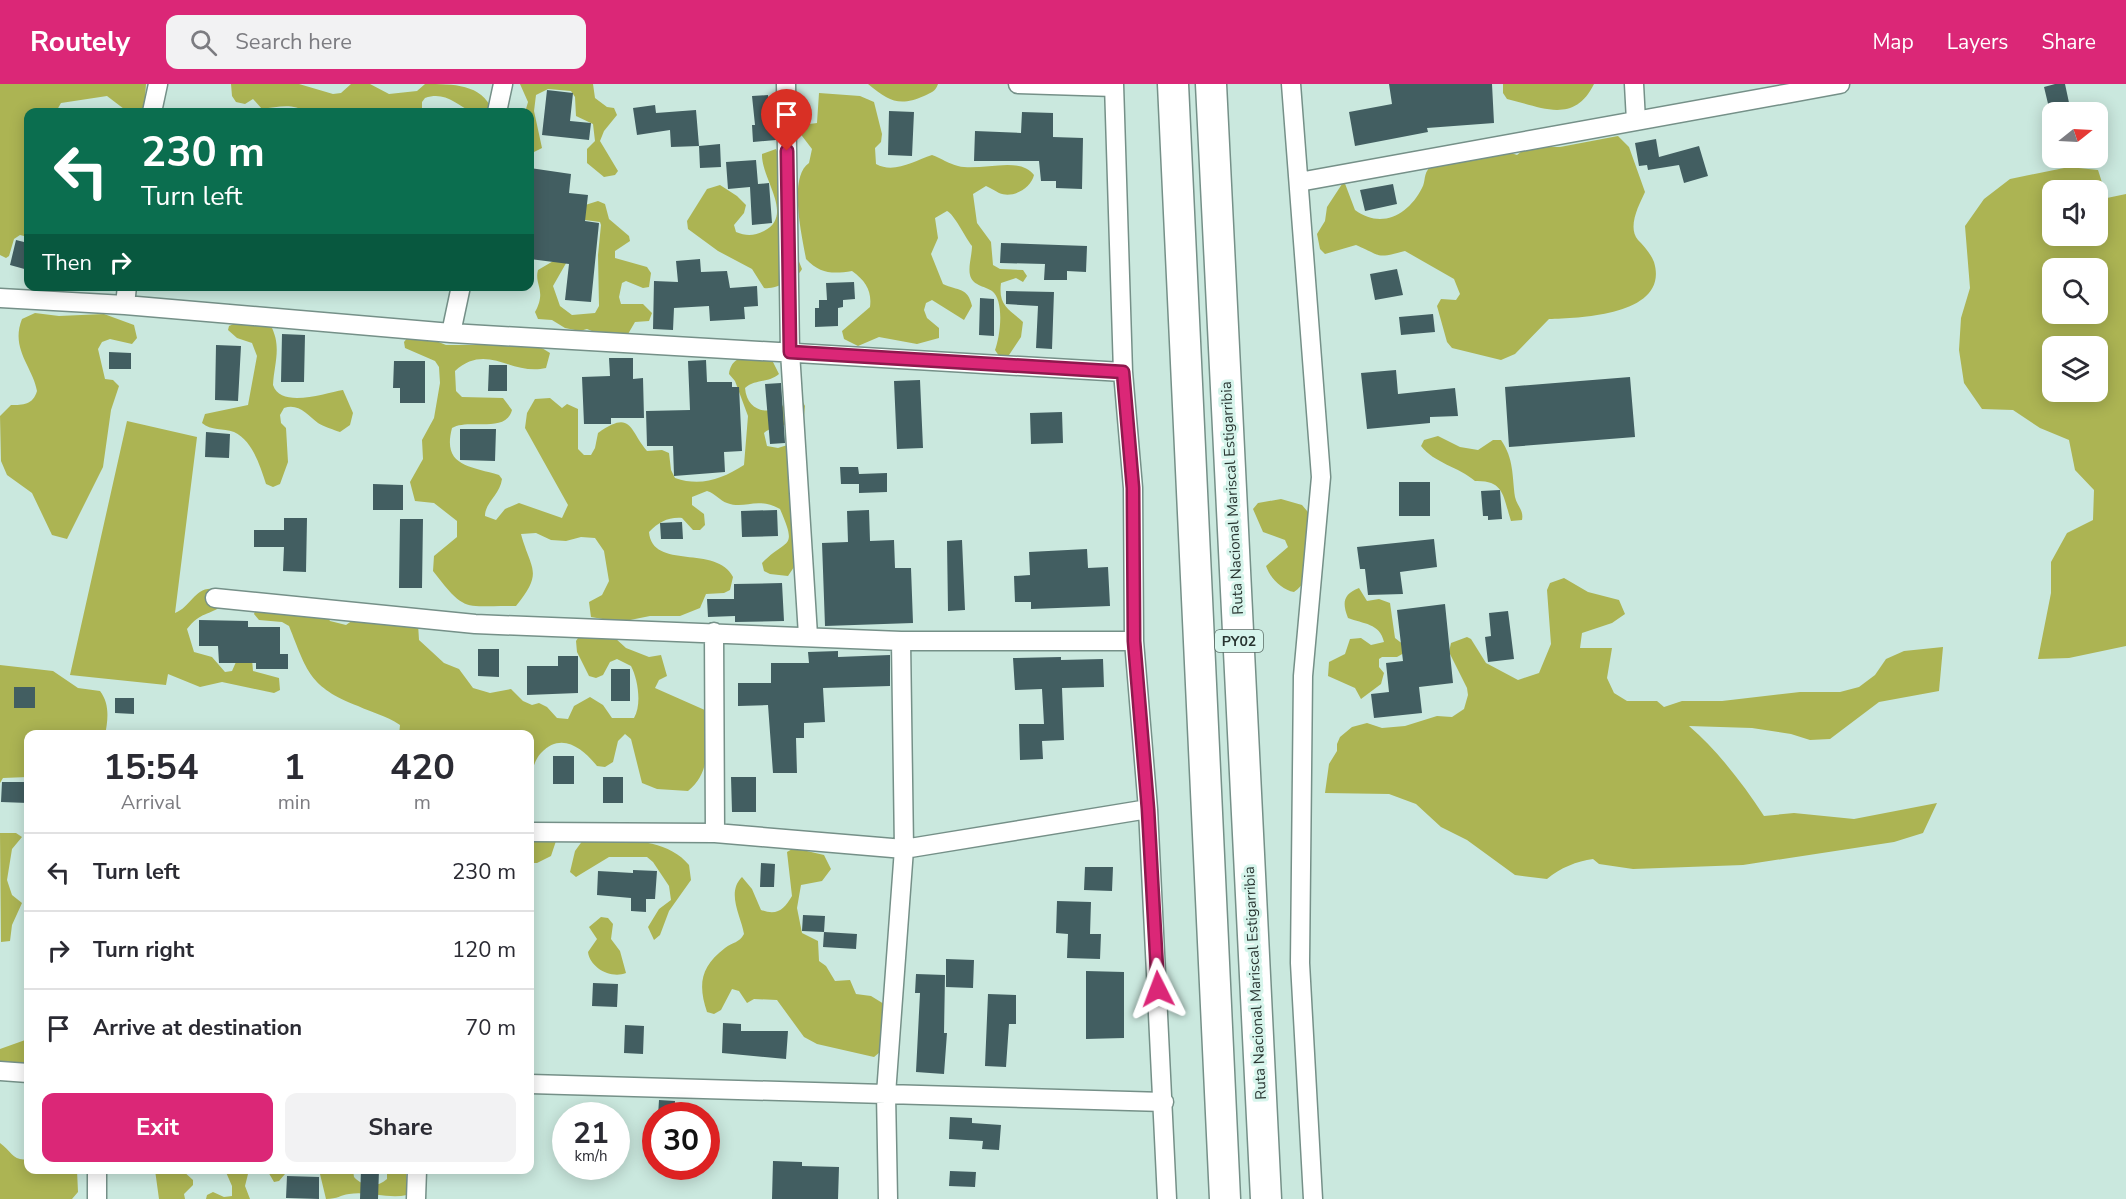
<!DOCTYPE html>
<style>
:root{--surface:#fff;--page:#f2f2f3;--text:#2b2b33;--muted:#7c7c81;--line:#e1e1e2;--accent:#db2777}
body{margin:0;font-family:"Nunito Sans",sans-serif;background:var(--page);color:var(--text);height:100vh;display:flex;flex-direction:column;font-size:22px;white-space:nowrap}
*{box-sizing:border-box;margin:0}
p{font-size:20px;color:var(--muted)}
.icon{flex:none;width:33px;height:33px;fill:none;stroke:currentColor;stroke-width:2;stroke-linecap:round;stroke-linejoin:round}
.map{position:relative;flex:1;overflow:hidden}
.details{position:absolute;left:24px;top:646px;width:510px;height:444px;display:flex;flex-direction:column;background:var(--surface);border-radius:12px;box-shadow:0 3px 15px #0003}
.details>*{flex:none}
.guide{position:absolute;left:24px;top:24px;width:510px;height:183px;border-radius:12px;box-shadow:0 3px 15px #0003;background:#0b6e4f;color:#fff;overflow:hidden}
.needle{width:39px;rotate:72deg}
.tools{position:absolute;left:2042px;top:18px;display:grid;gap:12px}
.tools a{display:grid;place-items:center;width:66px;height:66px;border-radius:12px;background:var(--surface);box-shadow:0 3px 15px #0003;font-size:30px}
.speed{position:absolute;left:552px;top:1018px;display:flex;gap:12px;font-size:30px;font-weight:700;text-align:center}
.speed>*{display:grid;place-content:center;width:78px;height:78px;border-radius:50%;background:var(--surface);box-shadow:0 3px 15px #0003;line-height:1}
.speed small{font-size:15px;font-weight:400}
.speed .limit{border:9px solid #d22;background:#fff;color:#111}
.pin{position:absolute;display:grid;place-items:center;width:51px;height:51px;color:#fff;margin:-62px -26px;border-radius:50% 50% 50% 0;rotate:-45deg;box-shadow:0 0 6px #0007}
.pin .icon{rotate:45deg}
.me{position:absolute;width:66px;margin:-33px;rotate:357deg;stroke-linejoin:round;filter:drop-shadow(0 0 4px #0008)}
.turn{display:flex;align-items:center;gap:21px;height:126px;padding:0 18px;font-size:27px}
.turn .icon{width:78px;height:78px;stroke-width:2.5}
.turn b{display:block;font-size:42px;line-height:51px}
.then{display:flex;align-items:center;height:57px;padding:0 18px;background:#0003;gap:12px;font-size:22px}
.eta{display:flex;justify-content:space-evenly;align-items:center;height:102px;text-align:center}
.eta b{font-size:36px;font-weight:700;line-height:42px}
.cta{display:flex;gap:12px;margin-top:auto;padding:12px 18px}
.cta a{flex:1;height:69px;border-radius:12px;background:var(--accent);color:#fff;font-size:24px;font-weight:700;line-height:69px;text-align:center}
.cta a+a{background:var(--page);color:var(--text)}
ul{padding:0;list-style:none}
li{display:flex;align-items:center;gap:18px;height:78px;padding:0 18px;border-top:2px solid var(--line)}
li div{flex:1}
li b{display:block;font-size:22px}
li em{font-style:normal}
header{display:flex;align-items:center;gap:36px;box-sizing:border-box;height:84px;padding:0 30px;background:var(--accent);color:#fff}
header strong{font-size:28px}
nav{display:flex;gap:33px;margin-inline-start:auto;font-size:21px}
.search{width:420px;height:54px;background:var(--page);display:flex;align-items:center;gap:15px;box-sizing:border-box;padding:0 21px;border-radius:12px;color:var(--muted);font-size:22px}
.map>svg:first-child{display:block}
.forest{fill:#acb453;fill-rule:evenodd}
.building{fill:#425e61}
.lines{fill:none;stroke-linecap:round;stroke-linejoin:round}
.minor-casing{stroke:#759088;stroke-width:21}
.trunk-casing{stroke:#759088;stroke-width:33}
.minor{stroke:#fff;stroke-width:18}
.trunk{stroke:#fff;stroke-width:30}
.route-casing{stroke:#8e194d;stroke-width:15}
.route{stroke:#db2777;stroke-width:10}
.labels{text-anchor:middle;stroke-width:6;stroke-linejoin:round;paint-order:stroke}
.shield{fill:#d7f5ec;stroke:#5c6e68;stroke-width:1.5}
.shield-label{font-size:14px;font-weight:bold;fill:#283430}
.street-label{font-size:15px;fill:#283430;stroke:#d7f5ec}
</style>
<header>
<strong>Routely</strong>
<div class="search"><svg class="icon" aria-label="search" viewBox="0 0 24 24"><circle cx="10" cy="10" r="6"/><path d="M15 15l6 6"/></svg>Search here</div>
<nav><a>Map</a><a>Layers</a><a>Share</a></nav>
</header>
<div class="map">
<svg width="2126" height="1115" viewBox="0 0 2126 1115">
<rect width="100%" height="100%" fill="#cae8de"/>
<path class="forest" d="M0,0H146L144,28H128L107,12L61,19L57,26L59,28H28V153L20,151L14,155L9,172L6,174L0,171Z
M231,0H299L333,10L341,9L351,0H370L389,10L417,7L425,0C453,0 482,0 492,26L491,28C485,28 477,30 472,28C455,20 445,7 425,14L422,18V28H306C293,19 278,23 262,25L253,15L245,20L236,18L232,12Z
M520,0H593L595,14L607,23L614,24L617,31L604,47L600,57L618,87L615,91L604,93L587,79V65L595,57L593,40L576,32L575,13L571,7L548,5L536,11L534,27L542,64L530,70V28H510L526,25L528,18Z
M868,0H938C935,8 932,8 924,12C899,23 889,17 868,0Z
M1503,0H1594C1574,41 1541,23 1507,15L1503,9Z
M819,9L860,12L874,18L882,50L881,58L875,64L876,80C894,90 914,77 932,71C941,74 949,80 958,82C981,88 1019,71 1034,91C1031,104 1013,115 999,109C995,107 991,104 986,102L973,110L977,139L991,158L993,181L1000,185L1023,186L1027,192L1023,198L1016,194L1001,199C998,222 1009,225 1023,238L1021,253L1007,274L999,272L995,266C1000,253 1005,217 992,207C984,202 972,201 970,191C968,183 972,171 972,162C965,153 954,130 947,127L935,134L938,154L931,170L943,200C958,207 968,203 972,222L964,236L932,216L926,219L924,226L927,234L939,244V254L917,260L879,253L858,262L844,255L842,247L870,223C872,207 866,197 852,187C833,190 820,190 806,175C802,152 788,93 809,79L812,65L799,48L802,41L817,39Z
M1618,52L1629,63L1645,108C1639,121 1627,143 1638,156C1644,162 1651,170 1654,178C1670,231 1581,234 1549,235L1515,270L1501,276L1452,264L1447,258L1437,222L1441,215L1456,216L1460,210L1454,195L1405,167C1375,175 1382,172 1356,161L1325,170L1320,165L1317,150L1325,137L1327,123L1344,97L1355,126C1382,146 1409,130 1422,104C1426,97 1423,90 1430,83L1508,68L1517,71L1527,63H1560Z
M776,65L782,78L793,163L802,185C797,195 775,206 764,204L752,185L718,167L688,145L687,137L707,105L720,101L737,112L746,121L744,129L734,141L736,148C746,152 754,152 764,147C795,131 761,95 762,70Z
M2069,83L2098,86L2107,114L2126,110V562L2069,574L2038,575L2051,509V478L2067,449L2093,436L2094,406L2075,386L2069,356L2040,344L2013,326L1982,325L1964,299L1959,266L1961,234L1970,204L1965,142L1984,115L2010,95ZM2052,106H2097V152H2052ZM2052,184H2097V230H2052ZM2052,262H2097V308H2052Z
M598,117L605,120L609,135L629,152L630,157L615,167V174L647,183L651,189L649,203L643,204L626,197L622,199L619,213L621,220H643L652,229L649,237L635,238L628,250H599L587,245L580,247L565,244L552,236L538,235L535,228C547,206 534,201 538,186L555,176L569,174L553,202L560,222L572,231L595,229L599,222L598,171L601,141L600,138L585,136L579,132L582,122Z
M35,229L59,232L104,230L134,241L137,254L132,260L110,255L102,258L98,265L105,295L113,296L119,302L111,326L103,383L67,455L52,451L32,409L7,391L1,377L0,332L11,321C23,321 33,321 37,307C33,283 10,265 22,235Z
M238,238L271,242C282,263 274,280 273,301C281,325 325,309 343,306L353,329L350,341L340,348C334,346 323,342 318,339C307,331 299,319 284,324L280,331L281,339L286,344L288,378L280,400L273,403L266,400C260,382 253,357 234,348C223,344 211,347 202,339L205,330L248,321L257,272L252,259L237,254L228,246L229,242Z
M408,253L431,255L446,261H537L550,269L546,284C511,292 487,258 455,287L456,307L462,313L503,314L512,326C506,350 468,334 452,344C442,382 469,382 499,391L502,395C500,411 485,418 485,432L496,436L505,425L519,419L562,434L568,421L525,344L527,329L535,315L550,314L562,324L567,320L578,325V365L584,371H591L595,364L598,349C632,325 629,346 647,367L662,366L669,369L671,386L675,394C701,403 722,395 744,381L748,332L735,297L729,290C732,267 755,273 772,276L779,290C769,299 755,295 745,304C747,326 765,331 782,323L786,314L798,309L805,322L804,331C793,344 775,339 764,349L767,362L778,364L797,358L803,410L809,416V424L801,447L798,477L788,492L770,490L764,487L762,479C787,453 798,467 780,425C755,412 746,426 727,419C720,417 715,409 707,407L692,413V421L704,430L705,441L700,446H693L682,434C668,433 659,438 649,448C652,487 717,460 733,493L730,506L724,509L706,510L700,524L680,532H650L620,538L591,533L589,518L602,511L609,497L604,467L595,454L581,453L566,457L551,456L536,449L521,450C531,487 544,487 516,522C464,521 467,531 433,487L434,472L457,453V437L434,419L415,417L410,398L423,375L422,356L434,334L440,299L439,283L435,277L405,264L404,258Z
M127,337L197,353L175,529C193,522 196,497 221,507L223,521C209,532 201,527 187,545L194,568L212,573L225,588L232,587L240,569L252,575L253,587L279,594L280,606L274,609L222,598L200,603L168,590L166,601L70,591Z
M1438,352L1460,363L1478,366L1493,356H1501C1514,375 1512,391 1515,413C1517,422 1524,426 1522,436L1511,437C1503,413 1505,396 1475,397C1459,383 1434,379 1421,362L1424,356Z
M1281,415L1302,421L1313,434C1311,455 1315,495 1294,508C1282,506 1270,494 1266,482L1288,463L1285,456L1263,448L1253,425L1258,419Z
M1564,494L1588,508L1619,516L1625,530L1612,539L1582,549L1580,564H1612L1607,594L1614,609L1627,617H1657L1664,623L1682,617H1722L1800,608H1840L1859,603L1875,591L1886,575L1904,567L1943,563L1939,607L1879,618L1830,655L1810,656L1791,650L1752,644L1689,642C1718,667 1743,700 1764,732L1794,729L1854,735L1937,719L1923,749L1894,758L1743,781L1633,785L1599,780L1593,775C1577,777 1560,784 1547,795L1515,791L1467,756L1441,743L1416,720L1389,710L1325,709L1329,680L1337,667V660L1340,653L1352,643L1367,639L1382,644L1405,642L1437,632L1452,633L1464,625L1468,611L1467,604L1449,568L1451,559L1467,553L1471,555L1486,579L1518,596L1539,589L1551,560L1547,506L1550,499Z
M1359,504L1367,517L1379,515L1390,519L1395,554L1404,561V569L1397,573H1382L1379,575V583L1384,589L1381,600L1361,615L1355,604L1328,592L1329,578L1345,570L1350,555L1361,554L1371,561L1384,558C1380,539 1363,540 1348,534C1342,519 1343,510 1359,504Z
M257,522L326,531L330,537L346,541L353,536L418,540L419,556L444,579L459,585L473,604L490,609L511,605L523,617L532,621L539,619L547,623L557,634L568,635L574,622L590,613L603,621L612,634H634C642,621 638,595 631,582L617,575L610,578L603,591L596,594L589,592L577,568L576,557L580,551L615,554L626,564L649,573L661,571L667,592L659,596L655,604L707,627C706,657 713,687 688,707L657,705L642,699L631,655L625,650L618,657L613,678L605,683L597,682C583,665 562,647 541,669C535,675 532,687 530,695V651H399L400,641C385,631 373,629 358,622C309,603 307,587 289,542L282,538L259,536L254,530Z
M0,581L53,587L78,604L100,607C110,620 108,636 105,651H28V693L3,694L0,699Z
M530,740L552,744L556,757L551,772L537,779H530Z
M0,749H16L22,753L12,765L7,796L12,811L22,819L12,841L10,857L1,858Z
M583,756C618,756 665,752 689,781L691,796L669,827L660,851L654,856L648,843L659,825L671,816L669,802L653,778L647,773H609L576,793L570,788L575,767Z
M794,764L824,771L831,785L822,797L801,801L797,824L802,849L818,857L819,877L826,882L835,897L850,896L856,910L871,912L884,920L880,968L874,973L817,960L804,953L777,916L754,915L747,919L739,907L732,905L721,926L714,930L707,928C698,901 700,883 725,864C733,858 739,859 744,850C741,832 726,809 742,793L752,805L761,826C778,832 784,825 792,812L787,768Z
M601,833L608,834L613,840L611,855L620,867L626,889C611,895 590,884 588,868L597,855L589,843Z
M28,955V982L0,977V965Z
M0,1059C11,1067 14,1078 28,1075V1086H77L78,1108L72,1115H0Z
M155,1086H182L193,1096V1101L184,1110L185,1115H159Z
M225,1086H249L245,1102L250,1115H206L207,1111L213,1108L224,1113L232,1112V1102Z
M267,1086H353L354,1093C363,1103 377,1104 387,1095V1086H406L407,1111C388,1115 368,1107 349,1110C340,1111 338,1115 326,1115L320,1090H285L279,1097L274,1098Z"/>
<path class="building" d="M1389,0H1492L1494,39L1427,44L1428,48L1355,62L1349,28L1392,20Z
M2055,0H2065L2071,28H2050L2044,3Z
M547,6L573,9L570,37L591,39L589,56L542,51Z
M768,11L770,40H775L776,56L753,58L752,41H755L752,12Z
M655,21L656,29L696,26L699,62L671,63L670,46L637,51L633,24Z
M889,27L914,28L912,72L888,71Z
M1022,28L1053,29V53L1083,54L1082,105L1056,104V97H1041L1039,77H974L975,47L1021,49Z
M1656,55L1659,73L1699,62L1708,92L1684,99L1679,81L1648,86L1647,81L1639,82L1635,59Z
M720,60L721,83L700,84L699,62Z
M756,76L758,100L769,99L772,139L752,141L750,103L728,105L726,78Z
M530,84L571,90L569,109L588,111L585,137L599,139L591,218L565,216L569,180L530,175Z
M1393,100L1397,120L1365,127L1360,106Z
M16,156L28,159V186L10,181Z
M1001,159L1087,162L1086,188L1067,187V196H1044L1045,180L1000,179Z
M700,175L701,188L727,187L730,204L757,202L758,222L744,223L745,235L710,237L709,222L674,224L673,246L653,245L654,197L678,198L676,177Z
M1397,185L1403,211L1375,216L1370,190Z
M854,198L855,215L843,216V223L838,224V242L815,243V224H819V216H827L826,199Z
M1006,207L1054,208L1052,265L1036,264L1038,222L1006,220Z
M980,214L994,215V252L979,251Z
M1433,230L1435,248L1401,251L1399,233Z
M282,250L305,251L304,298H281Z
M216,261L241,262L238,317L215,316Z
M109,268L131,269V285H109Z
M609,274H633V295L643,294L644,334H611V340H584L582,293L610,292Z
M706,276L707,298H732V303H739L742,367L724,368L725,388L674,392L673,362H647L646,327L690,326L688,277Z
M394,277H425V319H400V304H393Z
M489,281H507V307H488Z
M1396,286L1398,310L1455,304L1458,332L1430,333V339L1367,345L1361,289Z
M1630,293L1635,353L1509,363L1505,303Z
M920,296L923,364L897,365L894,297Z
M781,299L785,359L770,360L765,300Z
M1062,328L1063,359L1031,360L1030,329Z
M460,345H496L495,377L460,376Z
M206,348L230,350L229,374L205,373Z
M840,383H858L859,390L887,389V408L859,409V400H841Z
M1399,398H1430V432H1399Z
M373,400L403,401V426H373Z
M1500,406L1502,435L1488,436V432H1483L1481,407Z
M777,426L778,452L742,453L741,427Z
M869,426L870,457L894,456L895,484H911L913,539L825,542L822,459L848,458L847,427Z
M284,434H307L306,488L283,487L284,463H254V446H284Z
M400,435H423L422,504H399Z
M682,438L683,455H661L660,439Z
M1434,455L1437,483L1400,488L1403,510L1368,511L1365,485H1360L1357,463Z
M962,456L965,526L948,527L947,457Z
M1087,465L1088,484L1108,483L1110,522L1031,525V518H1015L1014,492L1030,491L1029,468Z
M782,499L784,537L735,538V532L708,533L707,515H734V500Z
M1445,520L1453,599L1419,603L1422,629L1374,634L1371,610L1389,608L1386,579L1403,577L1397,526Z
M1508,527L1514,575L1488,578L1485,553L1491,552L1489,529Z
M199,536L248,537V543H280V570H288V585H256V579H219L218,562H199Z
M478,565H499V593L478,592Z
M838,567V573L890,571V602L823,604L825,638L804,639V654H796L797,689H773L768,621L738,622V599H771V579H809L808,568Z
M558,572H578V609L527,611V582H558Z
M1061,573V576L1103,575L1104,603L1062,604L1064,656L1042,657L1043,675L1020,676L1019,640H1044L1042,605L1015,606L1013,574Z
M611,585H630V617H611Z
M14,603H35V624H14Z
M115,614H134V630L115,629Z
M553,672H574V700H553Z
M603,693H623V719H603Z
M731,693H756V728H732Z
M2,698H28V719L1,718Z
M761,779L775,780L774,803H760Z
M1085,783H1113L1112,807L1084,806Z
M633,786L657,787L655,815H646V828L631,827V814L597,811L598,787L633,789Z
M1057,817L1091,818L1090,850H1101L1100,875L1067,874L1068,850L1056,849Z
M803,831L825,832L824,848L802,847Z
M824,848L857,850L856,865L823,863Z
M946,875L974,876L973,904L946,903Z
M1086,887L1124,888V954L1086,955Z
M916,890L945,891L944,949H947L944,990L916,988L920,909H915Z
M593,899L618,900L617,923L592,922Z
M988,910L1016,911V940H1009L1006,983L985,982Z
M723,939L741,940V947H788L786,975L722,969Z
M625,941L644,942L643,970L624,969Z
M659,1016L675,1017L674,1032H658Z
M950,1033L972,1034V1039L1001,1041L999,1066L982,1065L983,1057L949,1055Z
M773,1077L802,1078V1082L839,1083L838,1115H772Z
M361,1086H379L378,1115H360Z
M950,1087L976,1088L975,1103L949,1102Z
M287,1092L319,1093V1115L286,1114Z"/>
<g class="lines">
<defs>
<path id="minor" d="M786,0L790,268L808,551
M1018,0L1114,3
M1114,0L1123,288L1133,404L1134,557L1148,725L1167,1115
M1291,0L1321,393L1303,592L1300,879L1313,1115
M1634,0L1636,37
M152,28L158,0
M497,28L503,0
M1299,98L1840,0
M0,214L125,221L451,249L1123,288
M125,221L127,202
M451,249L461,202
M215,514L475,540L901,557H1134
M714,548L715,749
M530,748L715,749L904,765L1148,725
M0,987L28,989
M530,1000L1164,1018
M97,1115V1086
M416,1115L417,1086
M888,1115L886,1010L904,765L901,557"/>
<path id="trunk" d="M1173,0L1225,1115
M1211,0L1266,1115"/>
</defs>
<use href="#minor" class="minor-casing"/>
<use href="#trunk" class="trunk-casing"/>
<use href="#minor" class="minor"/>
<use href="#trunk" class="trunk"/>
</g>
<g class="lines">
<defs>
<path id="route" d="M787,67L790,268L1123,288L1133,404L1134,557L1148,725L1158,905"/>
</defs>
<use href="#route" class="route-casing"/>
<use href="#route" class="route"/>
</g>
<g class="labels">
<rect class="shield" x="1215" y="546" width="48" height="22" rx="4.5"/>
<g class="shield-label">
<text x="1239" y="562">PY02</text>
</g>
<g class="street-label">
<text transform="translate(1232 414) rotate(-93)" y="5">Ruta Nacional Mariscal Estigarribia</text>
<text transform="translate(1255 899) rotate(-93)" y="5">Ruta Nacional Mariscal Estigarribia</text>
</g>
</g>
</svg>
<div class="tools">
<a><svg class="needle" viewBox="-14 -14 28 28"><path d="M0-13l5 13h-10z" fill="#e53935"/><path d="M0 13l5-13h-10z" fill="#7c7c81"/></svg></a>
<a><svg class="icon" aria-label="sound" viewBox="0 0 24 24"><path d="M4 9h4l5-4v14l-5-4H4zM17 9q2 3 0 6"/></svg></a>
<a><svg class="icon" aria-label="search" viewBox="0 0 24 24"><circle cx="10" cy="10" r="6"/><path d="M15 15l6 6"/></svg></a>
<a><svg class="icon" aria-label="layers" viewBox="0 0 24 24"><path d="M12 4l9 5-9 5-9-5zM3 14l9 5 9-5"/></svg></a>
</div>
<div class="speed"><div>21<small>km/h</small></div><div class="limit">30</div></div>
<div class="pin" style="left:787px;top:67px;background:#d93025"><svg class="icon" aria-label="arrive" viewBox="0 0 24 24"><path d="M6 21V4h12l-3 4 3 4H6"/></svg></div>
<svg class="me" style="left:1158px;top:905px" viewBox="-20 -20 40 40"><path d="M0-17L14 15 0 8-14 15z" fill="#db2777" stroke="#fff" stroke-width="4"/></svg>
<div class="guide">
<div class="turn"><svg class="icon" aria-label="left" viewBox="0 0 24 24"><path d="M17 20v-9H6M10 6l-5 5 5 5"/></svg><div><b>230 m</b>Turn left</div></div>
<div class="then">Then<svg class="icon" aria-label="right" viewBox="0 0 24 24"><path d="M7 20v-9h11M14 6l5 5-5 5"/></svg></div>
</div>
<section class="details">
<div class="eta">
<div><b>15:54</b><p>Arrival</p></div>
<div><b>1</b><p>min</p></div>
<div><b>420</b><p>m</p></div>
</div>
<ul>
<li><svg class="icon" aria-label="left" viewBox="0 0 24 24"><path d="M17 20v-9H6M10 6l-5 5 5 5"/></svg><div><b>Turn left</b></div><em>230 m</em></li>
<li><svg class="icon" aria-label="right" viewBox="0 0 24 24"><path d="M7 20v-9h11M14 6l5 5-5 5"/></svg><div><b>Turn right</b></div><em>120 m</em></li>
<li><svg class="icon" aria-label="arrive" viewBox="0 0 24 24"><path d="M6 21V4h12l-3 4 3 4H6"/></svg><div><b>Arrive at destination</b></div><em>70 m</em></li>
</ul>
<div class="cta"><a>Exit</a><a>Share</a></div>
</section>
</div>
